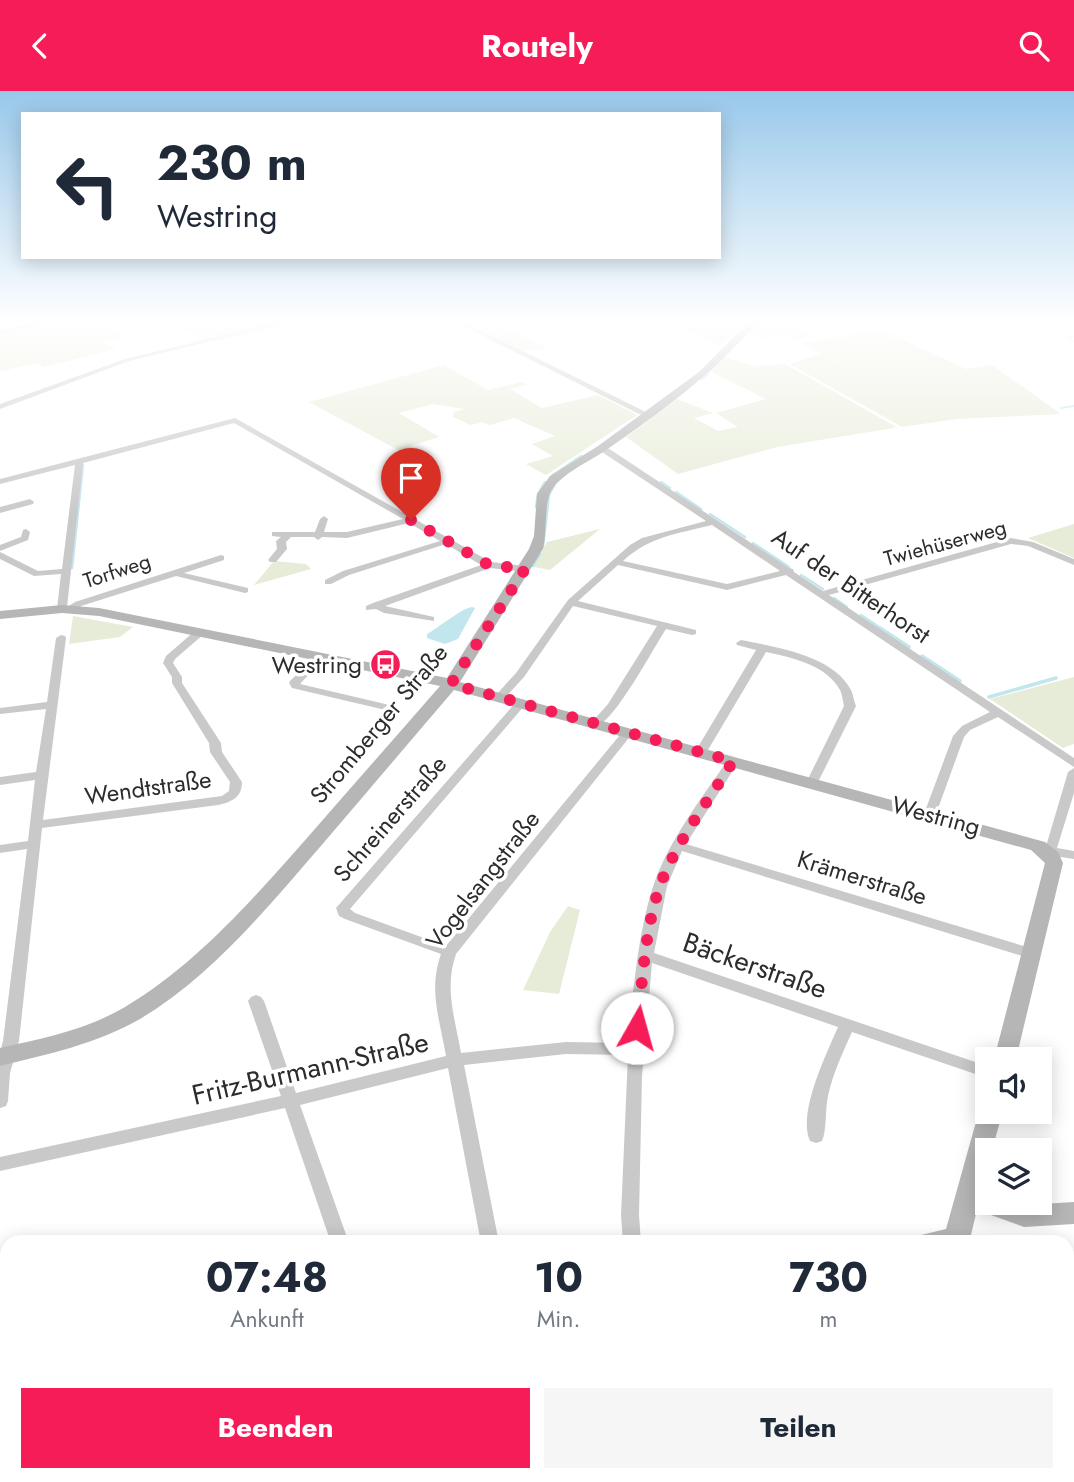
<!DOCTYPE html>
<html lang="de">
<meta charset="utf-8">
<style>
:root{--surface:#fff;--page:#f6f6f7;--text:#1f2937;--muted:#747a83;--accent:#f61c58}
body{margin:0;font-family:Jost,sans-serif;background:var(--page);color:var(--text);height:100vh;display:flex;flex-direction:column;font-size:26px;white-space:nowrap}
*{box-sizing:border-box;margin:0}
p{font-size:23px;color:var(--muted)}
.icon{flex:none;width:38px;height:38px;fill:none;stroke:currentColor;stroke-width:2;stroke-linecap:round;stroke-linejoin:round}
.map{position:relative;flex:1;overflow:hidden}
.side{position:absolute;left:0px;top:1144px;width:1074px;height:247px;display:flex;flex-direction:column;background:var(--surface);border-radius:21px 21px 0 0;box-shadow:0 4px 18px #0003}
.side>*{flex:none}
.banner{position:absolute;left:21px;top:21px;width:700px;height:147px;border-radius:0px;box-shadow:0 4px 18px #0003;background:#fff;color:var(--text);overflow:hidden}
.controls{position:absolute;left:975px;top:956px;display:grid;gap:14px}
.controls a{display:grid;place-items:center;width:77px;height:77px;border-radius:0px;background:var(--surface);box-shadow:0 4px 18px #0003;font-size:35px}
.pin{position:absolute;display:grid;place-items:center;width:60px;height:60px;color:#fff;margin:-72px -30px;border-radius:50% 50% 50% 0;rotate:-45deg;box-shadow:0 0 7px #0007}
.pin .icon{rotate:45deg}
.me{position:absolute;width:77px;margin:-38px;rotate:7deg;stroke-linejoin:round;filter:drop-shadow(0 0 5px #0008)}
.turn{display:flex;align-items:center;gap:24px;height:147px;padding:0 21px;font-size:32px}
.turn .icon{width:91px;height:91px;stroke-width:2.5}
.turn b{display:block;font-size:49px;line-height:60px}
.eta{display:flex;justify-content:space-evenly;align-items:center;height:119px;text-align:center}
.eta b{font-size:42px;font-weight:700;line-height:49px}
.action{display:flex;gap:14px;margin-top:auto;padding:14px 21px}
.action a{flex:1;height:80px;border-radius:0px;background:var(--accent);color:#fff;font-size:28px;font-weight:700;line-height:80px;text-align:center}
.action a+a{background:var(--page);color:var(--text)}
header{display:flex;justify-content:space-between;align-items:center;height:91px;padding:0 21px;background:var(--accent);color:#fff;font-size:32px;font-weight:700}
.map>svg:first-child{display:block}
.green{fill:#e7ecd8}
.water{fill:#c1e6ee}
.lines{fill:none;stroke-linecap:round;stroke-linejoin:round}
.stream-far2{stroke:#c1e6ee;stroke-width:2}
.stream-far1{stroke:#c1e6ee;stroke-width:2.5}
.stream{stroke:#c1e6ee;stroke-width:3.5}
.street{fill:#c9c9c9;fill-rule:evenodd}
.secondary{fill:#b6b6b6;fill-rule:evenodd}
.route{stroke:#f61c58;stroke-width:12;stroke-dasharray:0 21.6}
.labels{text-anchor:middle;stroke-width:7;stroke-linejoin:round;paint-order:stroke}
.far-street-label{font-size:21px;fill:#2c2c2c;stroke:#fff}
.street-label{font-size:24px;fill:#2c2c2c;stroke:#fff}
.poi-label{font-size:24px;fill:#2c2c2c;stroke:#fff;text-anchor:end}
.near-street-label{font-size:28px;fill:#2c2c2c;stroke:#fff}
</style>
<header><svg class="icon" aria-label="back" viewBox="0 0 24 24"><path d="M15 5l-7 7 7 7"/></svg>Routely<svg class="icon" aria-label="search" viewBox="0 0 24 24"><circle cx="10" cy="10" r="6"/><path d="M15 15l6 6"/></svg></header>
<div class="map">
<svg width="1074" height="1391" viewBox="0 0 1074 1391">
<rect width="100%" height="100%" fill="#fff"/>
<path class="green" d="M47,232H145L113,239L124,246L103,251L116,258L43,276L38,272L0,280V242Z
M171,232H277L205,249Z
M465,232H496L548,257L524,260Z
M689,232L741,234L719,255L680,235Z
M760,232L798,233L803,235L800,240L813,243L796,250L780,242L762,247L749,243Z
M880,238L966,278L992,274L1061,323L957,328L902,336L790,273L820,263L867,286L802,253Z
M725,266L753,275L785,273L895,335L894,337L777,356L678,383L626,346L677,308L713,322L694,327L718,340L738,336L716,322L766,308L712,281Z
M444,274L488,299L522,291L527,294L510,298L542,317L598,304L622,316L619,318L624,317L637,324L546,384L526,373L553,365L532,353L555,345L514,327L490,334L482,331L471,334L453,326L454,321L464,318L433,313L399,322L439,346L410,355L437,371L426,374L309,311Z
M1074,433V467L1028,447Z
M600,438L550,479L534,476L547,451Z
M274,470L306,473L311,478L254,494Z
M73,525L133,536L120,546L69,553Z
M1074,586V653L1063,657L990,608Z
M568,815L580,819L559,903L523,899L550,841Z"/>
<path class="water" d="M472,516L475,517L458,548L445,553L427,547V543C438,537 462,517 472,516Z"/>
<g class="lines">
<path class="stream-far2" d="M29,235L45,232
M748,242L758,232
M1074,245L1066,247L1074,250
M219,248L288,232
M710,280L722,268
M702,288L708,283
M1061,317L1074,315
M579,367L582,365"/>
<path class="stream-far1" d="M553,384L581,365
M661,391L670,397
M676,401L701,418
M536,416L538,403L545,391
M710,423L745,446
M753,452L789,476
M543,456L549,404L554,395
M533,475L540,463
M72,477L83,374
M801,484L823,498
M834,507L847,516
M861,524L882,538"/>
<path class="stream" d="M880,537L909,556
M922,565L960,590
M989,606L1056,587"/>
<path class="street" d="M31,232H44L0,243V239Z
M274,232H286L129,270L0,318V313L125,268Z
M457,232H466L652,324L645,326Z
M235,327L491,471L525,475L530,478L525,481L490,477L385,515L434,526V530L384,522L376,518L366,519V515L373,512L481,474L446,453L349,484L331,493H325V489L343,480L440,450L409,432L347,447L322,446L318,449L314,446H291L286,451L287,458L276,471H270L268,469L277,458L276,450L281,446L272,445V441H315L320,428L324,425L328,428L324,441H347L403,428L234,332L83,372L67,516L75,511L221,464L224,465V469L184,482L248,497V501L245,502L176,485L81,515L75,520L66,519L62,521L57,518L61,483L34,485L0,468V461L38,480L62,478L75,374L0,393V388Z
M599,355H605L789,477L793,478L794,481L823,500L1011,447L1033,451L1074,468V474L1028,455L1011,453L829,504L1074,667V676L998,626L970,639L964,646L936,723L934,726H926L924,723L953,645L962,635L990,621L786,484L727,499L618,474L578,510L696,539V543L692,544L666,538C653,558 616,628 597,635L591,632L608,613L657,535L573,515L524,586L504,608H496L494,606L496,604L516,582L568,509L630,454L642,447L706,430L599,359ZM712,434L780,480L727,493L623,470C650,445 677,443 712,434Z
M30,408L34,411L33,413L0,422V416Z
M26,438L30,441L28,449L0,460V454L21,446L23,439Z
M200,538L204,539V543L175,568L173,572L182,586V592L221,652L222,661L242,691C242,707 231,711 218,714L42,737L19,950L10,982L8,1010L6,1015L0,1017V961L3,950L27,758L0,762V754L28,750L35,689L0,694V686L36,681L46,618L0,623V617L47,611L56,547L61,544L65,545L66,547L43,729L222,705L229,700L230,691L210,661L209,652L172,592V586L163,572L166,565L196,539Z
M741,549C775,556 833,564 851,599C853,603 854,610 856,615L816,695L812,696L806,692L844,615C843,610 842,603 840,599C827,574 790,566 766,561L705,664L701,665L695,661L756,559L737,554L736,552Z
M320,563L325,566L300,593L398,616L400,618L398,620L394,621L292,597L289,592L290,590L316,564Z
M521,609L525,610L527,612L525,614L350,818L355,822L446,855L624,639H632L634,641L632,643L456,863C444,897 455,927 461,962L566,951L628,952C633,901 639,829 658,782C675,741 704,704 729,667L733,666L739,670L686,753L1037,859L1039,863L1037,867L1032,868L682,760L667,795L654,862L987,975V987L852,941C843,961 833,982 828,1005C825,1018 827,1039 822,1050L816,1052L810,1050C797,1022 827,962 838,936L652,872L642,985L639,1124L641,1152H623L621,1124L628,964L566,963L464,974L499,1152H481L448,977L300,1014L349,1152H331L285,1017L0,1080V1066L281,1005L248,910L251,906L256,904L261,906L264,910L296,1002L446,965C440,929 428,899 441,863L345,828L339,825L336,817L517,610Z
M1074,677V702L1057,757L1074,760V768L1041,763L1039,760L1047,752L1068,681Z
M1068,1234L1074,1236V1255L1068,1253Z
M0,1274H7V1294H0Z
M18,1384H42L40,1391H15Z
M400,1384H422L420,1391H397Z
M797,1384H830L833,1391H799Z"/>
<path class="secondary" d="M748,232H757C714,282 660,322 606,359C589,371 562,382 551,400C544,413 547,442 543,458L460,591L1045,751L1058,761L1063,772L1016,968H994L1045,772L1031,759L454,599C409,651 365,704 320,756C267,817 211,886 140,928C96,953 49,963 0,975V957C44,947 86,939 125,916C196,874 253,808 307,747C351,696 396,646 440,595L99,525L62,522L0,528V520L62,514L99,517L447,587L529,458L534,445L537,403L550,385L598,355L699,281Z
M987,1012V1020H1003L992,1059H987V1079L982,1099L987,1101V1111H1017L1024,1114L1074,1111V1133L1024,1136L977,1119L969,1152H917L921,1144L946,1138L979,1020L983,1013Z
M888,1384H918L916,1391H886Z"/>
</g>
<linearGradient id="sky" x2="0" y2="1"><stop stop-color="#98c8ea"/><stop offset="0.54" stop-color="#fff"/><stop offset="1" stop-color="#fff" stop-opacity="0"/></linearGradient>
<rect width="1074" height="427" fill="url(#sky)"/>
<g class="lines">
<path class="route" d="M411,429L489,474L525,478L451,593L733,670C711,706 684,741 666,780C645,825 643,888 637,937"/>
</g>
<defs>
<symbol id="bus-disc" viewBox="-11 -11 22 22"><circle r="9.5" fill="#f61c58" stroke="#fff"/><path d="M-5-6H5V4H4V6H2V4H-2V6H-4V4H-5ZM-3.5-4V0h7V-4ZM-3.5 1.2v1.5H-2V1.2ZM2 1.2v1.5H3.5V1.2Z" fill="#fff"/></symbol>
</defs>
<g fill-rule="evenodd">
<use href="#bus-disc" x="368" y="556" width="35" height="35"/>
</g>
<g class="labels">
<g class="far-street-label">
<text transform="translate(945 452) rotate(-15)" y="7">Twiehüserweg</text>
<text transform="translate(117 480) rotate(-18)" y="7">Torfweg</text>
</g>
<g class="street-label">
<text transform="translate(851 495) rotate(34)" y="8">Auf der Bitterhorst</text>
<text transform="translate(379 633) rotate(-50)" y="8">Stromberger Straße</text>
<text transform="translate(148 697) rotate(-8)" y="8">Wendtstraße</text>
<text transform="translate(936 725) rotate(15)" y="8">Westring</text>
<text transform="translate(390 728) rotate(-49)" y="8">Schreinerstraße</text>
<text transform="translate(862 787) rotate(17)" y="8">Krämerstraße</text>
<text transform="translate(483 789) rotate(-52)" y="8">Vogelsangstraße</text>
</g>
<g class="poi-label">
<text x="362" y="582">Westring</text>
</g>
<g class="near-street-label">
<text transform="translate(755 874) rotate(19)" y="10">Bäckerstraße</text>
<text transform="translate(310 977) rotate(-13)" y="10">Fritz-Burmann-Straße</text>
</g>
</g>
</svg>
<div class="controls">
<a><svg class="icon" aria-label="sound" viewBox="0 0 24 24"><path d="M4 9h4l5-4v14l-5-4H4zM17 9q2 3 0 6"/></svg></a>
<a><svg class="icon" aria-label="layers" viewBox="0 0 24 24"><path d="M12 4l9 5-9 5-9-5zM3 14l9 5 9-5"/></svg></a>
</div>
<div class="pin" style="left:411px;top:429px;background:#d93025"><svg class="icon" aria-label="arrive" viewBox="0 0 24 24"><path d="M6 21V4h12l-3 4 3 4H6"/></svg></div>
<svg class="me" style="left:637px;top:937px" viewBox="-20 -20 40 40"><circle r="19" fill="#fff"/><path d="M0-13L10 11 0 6-10 11z" fill="#f61c58"/></svg>
<div class="banner">
<div class="turn"><svg class="icon" aria-label="left" viewBox="0 0 24 24"><path d="M17 20v-9H6M10 6l-5 5 5 5"/></svg><div><b>230 m</b>Westring</div></div>
</div>
<section class="side">
<div class="eta">
<div><b>07:48</b><p>Ankunft</p></div>
<div><b>10</b><p>Min.</p></div>
<div><b>730</b><p>m</p></div>
</div>
<div class="action"><a>Beenden</a><a>Teilen</a></div>
</section>
</div>
